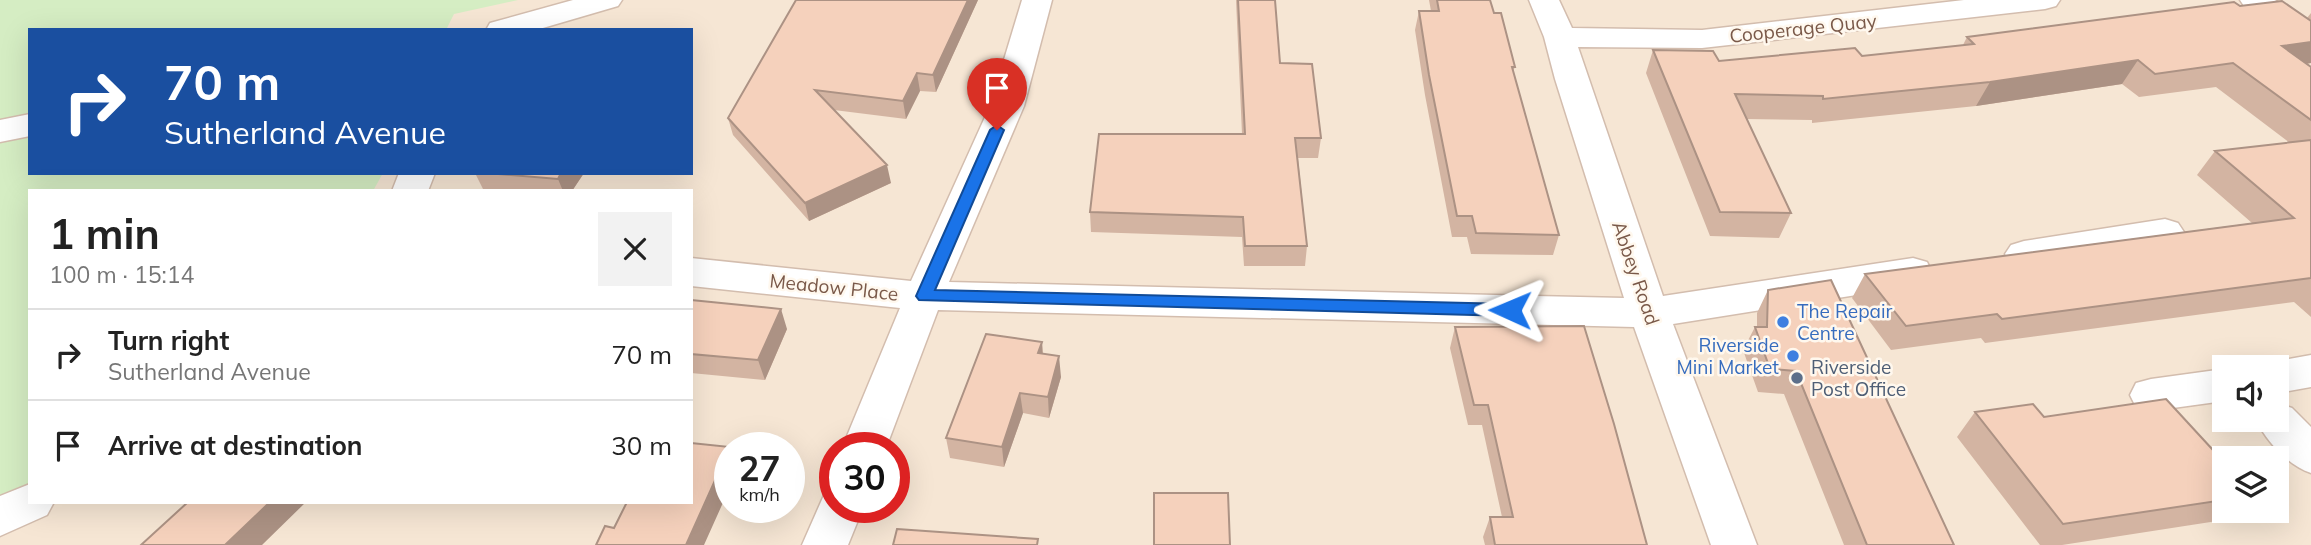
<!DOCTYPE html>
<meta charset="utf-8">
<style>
:root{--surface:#fff;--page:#f2f2f2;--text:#222;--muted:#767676;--line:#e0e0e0}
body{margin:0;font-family:Mulish,sans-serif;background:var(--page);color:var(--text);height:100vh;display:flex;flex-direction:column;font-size:26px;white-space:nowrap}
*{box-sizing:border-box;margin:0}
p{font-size:23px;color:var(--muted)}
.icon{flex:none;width:38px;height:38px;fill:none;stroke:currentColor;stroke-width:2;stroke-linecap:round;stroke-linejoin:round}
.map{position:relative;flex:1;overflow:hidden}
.details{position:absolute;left:28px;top:189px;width:665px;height:315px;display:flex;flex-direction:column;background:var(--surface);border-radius:0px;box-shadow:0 7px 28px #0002}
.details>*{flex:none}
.top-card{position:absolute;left:28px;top:28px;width:665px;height:147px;border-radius:0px;box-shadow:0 7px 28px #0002;background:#1a4fa0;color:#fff;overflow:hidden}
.controls{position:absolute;left:2212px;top:355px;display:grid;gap:14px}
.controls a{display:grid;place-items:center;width:77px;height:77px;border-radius:0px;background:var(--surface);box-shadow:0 7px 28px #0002;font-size:35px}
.speed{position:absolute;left:714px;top:432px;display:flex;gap:14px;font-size:35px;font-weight:700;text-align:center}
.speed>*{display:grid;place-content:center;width:91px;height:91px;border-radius:50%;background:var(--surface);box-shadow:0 7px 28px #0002;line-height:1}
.speed small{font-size:18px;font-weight:400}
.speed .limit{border:10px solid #d22;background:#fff;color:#111}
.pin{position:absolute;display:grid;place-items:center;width:60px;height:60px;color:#fff;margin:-72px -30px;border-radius:50% 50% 50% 0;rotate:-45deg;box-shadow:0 0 7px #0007}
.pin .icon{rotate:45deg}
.me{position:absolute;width:77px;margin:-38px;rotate:271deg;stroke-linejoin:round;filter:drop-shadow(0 0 5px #0008)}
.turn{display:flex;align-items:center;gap:24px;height:147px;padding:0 21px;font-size:32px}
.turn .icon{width:91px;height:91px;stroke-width:2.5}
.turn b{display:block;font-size:49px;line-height:60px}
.round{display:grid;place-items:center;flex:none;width:74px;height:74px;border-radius:0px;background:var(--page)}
.head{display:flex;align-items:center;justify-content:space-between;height:119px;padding:0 21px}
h1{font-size:42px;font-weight:700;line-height:52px}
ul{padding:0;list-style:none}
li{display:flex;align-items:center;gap:21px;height:91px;padding:0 21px;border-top:2px solid var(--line)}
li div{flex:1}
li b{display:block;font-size:26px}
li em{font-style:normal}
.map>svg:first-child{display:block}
.residential{fill:#f6e6d4;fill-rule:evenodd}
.green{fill:#d5edc3}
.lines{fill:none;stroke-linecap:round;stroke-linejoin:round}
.minor-casing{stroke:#d3bdae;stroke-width:3}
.minor{fill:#fff;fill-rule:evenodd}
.wall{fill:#d3b4a2}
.shaded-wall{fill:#ac9284}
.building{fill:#f5d1bc;stroke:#ac9284;stroke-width:2}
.route{fill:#1a73e8;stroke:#114b97;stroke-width:2}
.shop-dot{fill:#3f7fe0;stroke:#fff8ee;stroke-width:2.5}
.service-dot{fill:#5c6f8a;stroke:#fff8ee;stroke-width:2.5}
.labels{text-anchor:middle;stroke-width:5;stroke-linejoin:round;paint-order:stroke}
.street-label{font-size:19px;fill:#7a5949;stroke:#fff8ee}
.shop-label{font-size:19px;fill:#366cbe;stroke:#fff8ee;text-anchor:start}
.service-label{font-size:19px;fill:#4e5e75;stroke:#fff8ee;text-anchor:start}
</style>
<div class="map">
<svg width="2311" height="545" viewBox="0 0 2311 545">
<rect width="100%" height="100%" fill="#fef4e7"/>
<path class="residential" d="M0,0H2311V545H0ZM30,30H691V173H30ZM30,191H691V502H30ZM2224,368H2277V420H2224ZM730,448H789V508H730ZM835,448H894V508H835ZM2224,458H2277V511H2224Z"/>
<path class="green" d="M0,0H518L454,14L446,30H30V173H383L373,191H30V485L0,500Z"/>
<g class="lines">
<defs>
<path id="minor" d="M573,0H622L618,6L536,30H486L490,23Z
M1022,0H1052L1024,106L949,282L1624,298L1555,79L1544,37L1529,0H1559L1572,28L1702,30L1964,0H2060L2056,6L2045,9L1702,48L1578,47L1663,296L1913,258L1927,262L1932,272L1927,282L1913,286L1673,324L1757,545H1711L1634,327L938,310L886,448H842L900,308L691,286V258L911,281L990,106Z
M2240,0H2275L2311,25V48L2300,46L2244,6Z
M30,114V136L0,142V120Z
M399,173H435L428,191H392Z
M2165,219L2178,223L2184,232L2178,241L2024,267L2011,263L2005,254L2011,245L2024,241Z
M2311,355V387L2277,393V368H2261L2277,361Z
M2224,369V401L2151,411L2136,407L2130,395L2136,383L2151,379Z
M2277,403L2292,408L2311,427V473C2288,465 2267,442 2256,420H2277Z
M30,484V502H54L47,515L0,536V496Z
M835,491V508H863L848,545H802L824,495Z"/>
</defs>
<use href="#minor" class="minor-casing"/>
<use href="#minor" class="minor"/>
</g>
<path class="wall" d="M796,0H978L936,92L920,91L906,119L834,110L891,183L809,221L733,135L728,118Z
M1236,0H1275L1280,63L1321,138L1318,158H1298L1307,246L1305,266H1244L1242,237L1091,232L1090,212L1242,134Z
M1429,0H1490L1494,13L1515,67L1513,71L1559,235L1553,255L1471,254L1467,237H1452L1425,95L1415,30L1419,11H1431Z
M2240,6L2307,18L2311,13V63L2306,64L2311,67V317L2294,302L1985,343L1981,338L1891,350L1852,298L1865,274L2252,223L2197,175L2215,151L2290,143L2216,87L2139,97L2122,84L1976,106L1812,123V120L1746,119L1791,213L1779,238L1710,236L1646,73L1653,50L1719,61L1862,56L1963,45L1967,37Z
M475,173H584L572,191H484Z
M1768,290L1954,545H1844L1784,394L1758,392L1743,350L1755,327H1757V313Z
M691,300L787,329L765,380L691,373Z
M1455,327L1647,545H1485L1483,537L1490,517H1502L1482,425H1468L1450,348Z
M1042,342L1043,354L1061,377L1049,418L1023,413L1004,467L950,458L946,438Z
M1975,412L2044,417L2224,462V511H2238L2230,519L2062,545H2040L1957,437Z"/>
<path class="shaded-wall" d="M968,0H978L936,92L933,75Z
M2311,42V63L2264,70L2282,46Z
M2138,60L2122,84L1976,106L1990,82Z
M917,73L920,91L906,119L903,101Z
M887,165L891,183L809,221L805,203Z
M561,173H584L572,191H563L558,179Z
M781,309L787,329L765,380L758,360Z
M1042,342L1043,363L1038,353Z
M1059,356L1061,377L1049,418L1048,397Z
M1020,393L1023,413L1004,467L1002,447Z
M730,449V487L704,545H686Z
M270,502H306L262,545H225Z"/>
<path class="building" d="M796,0H968L933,75L917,73L903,101L815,90L887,165L805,203L728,118Z
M1238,0H1275L1280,63L1312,64L1321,138H1295L1307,246H1245L1243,217L1090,212L1099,134H1245Z
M1437,0H1490L1494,13H1501L1515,67H1512L1559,235L1476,233L1472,216H1457L1429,75L1419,11H1439Z
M2282,1L2311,21V42L2282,46L2311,67V120L2233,63L2155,74L2138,60L1990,82L1823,99V96L1735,94L1791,213L1720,212L1653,50L1713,51L1719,61L1855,48L1862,56L1974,44L1967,37L2234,2L2240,6Z
M2311,140V278L2002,319L1997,314L1906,326L1865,274L2294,218L2215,151Z
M486,173H561L558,179Z
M1831,280L1954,545H1867L1796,371L1770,369L1755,327H1767L1768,290Z
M691,300L781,309L758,360L691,354Z
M1584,326L1614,424L1647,545H1495L1490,517H1513L1488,405H1474L1455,327Z
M986,334L1042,342L1038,353L1059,356L1048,397L1020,393L1002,447L946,438Z
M2166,399L2224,462V500L2063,524L1975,412L2033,404L2044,417Z
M691,443L730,447L686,545H596L605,526L614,528L627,502H691Z
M1154,493H1228L1230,545H1154Z
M188,502H270L225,545H141Z
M897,529L1038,539L1037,545H893Z"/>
<path class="route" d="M997,125L1004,130L935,290L1510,304L1518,310L1510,316L919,300L916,296L990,130Z"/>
<g class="shop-dot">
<circle cx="1783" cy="322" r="7"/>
<circle cx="1793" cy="356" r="7"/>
</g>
<circle class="service-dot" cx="1797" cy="378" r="7"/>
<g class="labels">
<g class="street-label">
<text transform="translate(1803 28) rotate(-6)" y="7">Cooperage Quay</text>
<text transform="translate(1636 273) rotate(71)" y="7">Abbey Road</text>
<text transform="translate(834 287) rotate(6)" y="7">Meadow Place</text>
</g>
<g class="shop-label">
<text x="1797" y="318">The Repair<tspan x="1797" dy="22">Centre</tspan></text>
<text x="1779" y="352" text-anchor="end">Riverside<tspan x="1779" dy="22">Mini Market</tspan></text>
</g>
<g class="service-label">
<text x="1811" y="374">Riverside<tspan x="1811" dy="22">Post Office</tspan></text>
</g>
</g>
</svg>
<div class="controls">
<a><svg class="icon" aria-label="sound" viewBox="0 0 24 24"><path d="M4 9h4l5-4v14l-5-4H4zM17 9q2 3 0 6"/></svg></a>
<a><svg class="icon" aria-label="layers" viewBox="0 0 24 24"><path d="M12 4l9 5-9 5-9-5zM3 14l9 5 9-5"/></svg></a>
</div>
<div class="speed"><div>27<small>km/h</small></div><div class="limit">30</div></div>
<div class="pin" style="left:997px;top:130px;background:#d93025"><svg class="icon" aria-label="arrive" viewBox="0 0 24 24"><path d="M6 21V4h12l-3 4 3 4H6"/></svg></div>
<svg class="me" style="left:1510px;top:310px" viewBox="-20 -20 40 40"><path d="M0-17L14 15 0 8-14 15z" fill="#1a73e8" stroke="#fff" stroke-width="4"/></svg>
<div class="top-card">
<div class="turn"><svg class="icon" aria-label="right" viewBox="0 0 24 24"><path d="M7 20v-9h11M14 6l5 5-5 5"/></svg><div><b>70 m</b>Sutherland Avenue</div></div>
</div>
<section class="details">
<div class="head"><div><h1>1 min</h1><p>100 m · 15:14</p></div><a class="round"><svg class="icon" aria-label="close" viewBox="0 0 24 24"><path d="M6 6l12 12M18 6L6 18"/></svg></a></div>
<ul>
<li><svg class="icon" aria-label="right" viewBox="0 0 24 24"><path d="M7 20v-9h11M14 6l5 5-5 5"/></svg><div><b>Turn right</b><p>Sutherland Avenue</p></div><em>70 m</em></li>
<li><svg class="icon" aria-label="arrive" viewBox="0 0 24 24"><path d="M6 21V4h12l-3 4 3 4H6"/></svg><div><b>Arrive at destination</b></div><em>30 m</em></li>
</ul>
</section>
</div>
